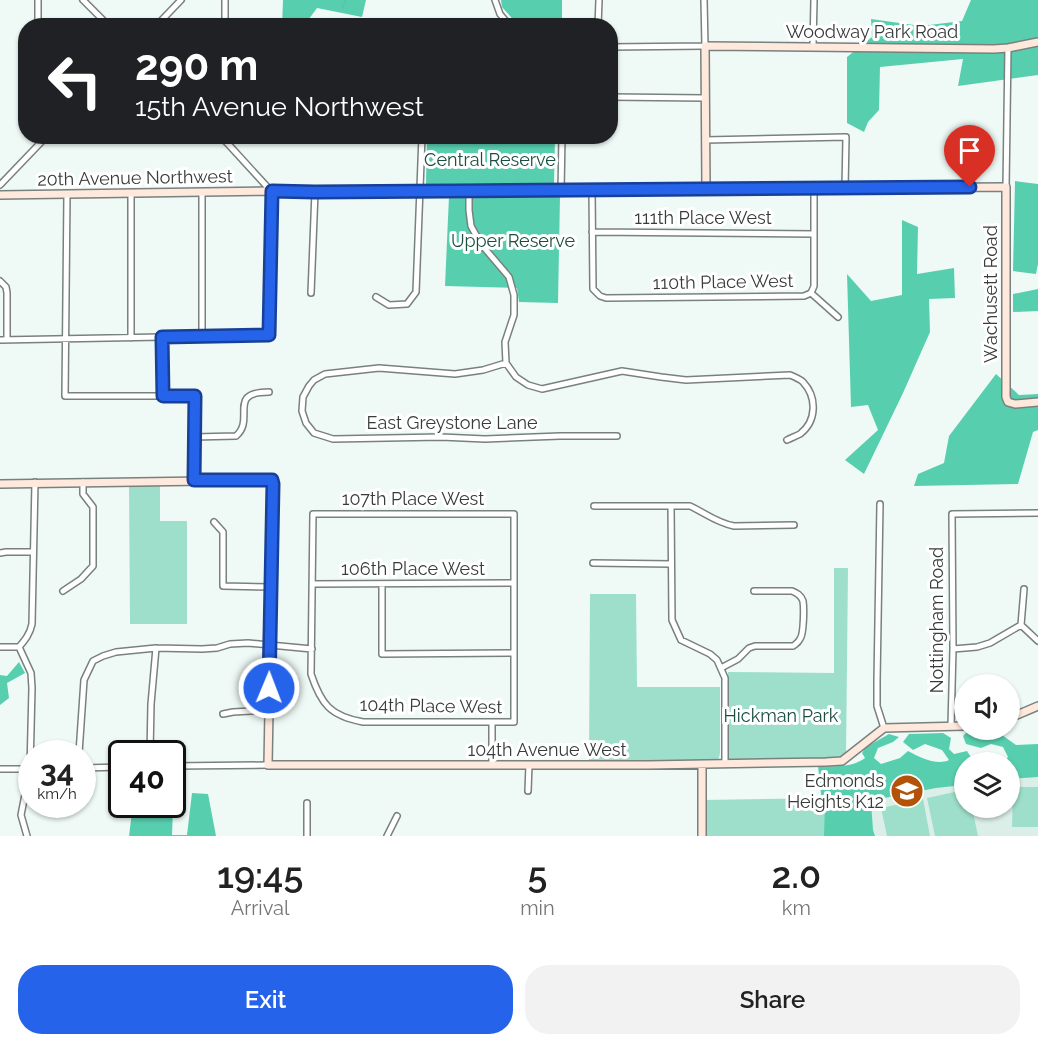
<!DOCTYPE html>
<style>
:root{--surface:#fff;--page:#f2f2f2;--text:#222;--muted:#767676;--accent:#2563eb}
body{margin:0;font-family:Raleway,sans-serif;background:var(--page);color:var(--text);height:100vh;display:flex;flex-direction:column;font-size:22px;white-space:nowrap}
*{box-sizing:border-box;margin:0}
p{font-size:20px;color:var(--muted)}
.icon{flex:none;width:33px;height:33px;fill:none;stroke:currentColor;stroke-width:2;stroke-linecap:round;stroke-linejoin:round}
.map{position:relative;height:836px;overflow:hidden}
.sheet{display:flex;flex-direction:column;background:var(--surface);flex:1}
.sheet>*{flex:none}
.guide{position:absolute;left:18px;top:18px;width:600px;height:126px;border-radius:24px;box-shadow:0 2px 4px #0004;background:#202124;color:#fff;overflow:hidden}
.controls{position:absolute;left:954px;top:674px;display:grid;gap:12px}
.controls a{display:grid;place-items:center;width:66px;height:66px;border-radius:50%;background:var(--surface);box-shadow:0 2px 4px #0004;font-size:30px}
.speed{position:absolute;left:18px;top:740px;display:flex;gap:12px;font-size:30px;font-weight:700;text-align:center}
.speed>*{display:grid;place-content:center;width:78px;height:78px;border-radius:50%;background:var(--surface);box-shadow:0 2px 4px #0004;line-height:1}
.speed small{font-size:15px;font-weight:400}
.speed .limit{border:3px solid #111;border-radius:9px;background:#fff;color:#111}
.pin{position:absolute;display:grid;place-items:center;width:51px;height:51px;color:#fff;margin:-62px -26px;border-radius:50% 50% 50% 0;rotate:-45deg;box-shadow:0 0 6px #0007}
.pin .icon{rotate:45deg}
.me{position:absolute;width:66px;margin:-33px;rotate:1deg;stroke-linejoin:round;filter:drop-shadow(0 0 4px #0008)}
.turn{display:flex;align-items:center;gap:21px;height:126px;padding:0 18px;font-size:27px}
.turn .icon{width:78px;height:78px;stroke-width:2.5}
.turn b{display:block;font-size:42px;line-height:51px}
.eta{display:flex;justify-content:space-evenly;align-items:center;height:102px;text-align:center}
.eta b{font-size:36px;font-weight:600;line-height:42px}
.button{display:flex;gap:12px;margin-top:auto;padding:12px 18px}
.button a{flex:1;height:69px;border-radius:24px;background:var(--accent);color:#fff;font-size:24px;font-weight:600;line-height:69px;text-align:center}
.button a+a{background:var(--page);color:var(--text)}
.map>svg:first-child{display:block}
.built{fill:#dbeee7}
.green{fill:#9ddfca}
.forest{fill:#57cfaf}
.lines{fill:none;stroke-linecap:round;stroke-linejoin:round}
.stream{stroke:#4ec7a8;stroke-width:1.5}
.street-casing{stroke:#78817e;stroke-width:8}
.secondary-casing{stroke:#78817e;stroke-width:10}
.street{stroke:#fff;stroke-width:5}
.secondary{stroke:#ffe8dc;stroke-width:7}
.route-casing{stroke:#184099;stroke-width:15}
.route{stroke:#2563eb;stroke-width:10}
.labels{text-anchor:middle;stroke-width:6;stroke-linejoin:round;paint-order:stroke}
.street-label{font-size:18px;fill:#373b3a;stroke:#fff}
.park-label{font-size:18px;fill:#1b4e40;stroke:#fff}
.poi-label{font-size:18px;fill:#373b3a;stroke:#fff;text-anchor:end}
</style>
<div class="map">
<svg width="1038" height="836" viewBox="0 0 1038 836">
<rect width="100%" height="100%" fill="#effaf6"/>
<path class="built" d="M850,771L964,773V807H1010V774L1038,775V836H849Z"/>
<path class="green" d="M129,486H160V521H187V624H130Z
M834,568H848L846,756L834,759L728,760V672L834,673Z
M590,594H636L637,687H720V753L719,758L716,760H589Z
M1013,787H1038V827H1012Z
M964,790V807H972L978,836H935L927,798Z
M835,798V836H702V800Z
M923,799L930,836H887L881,808Z"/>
<path class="forest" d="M283,0H366L362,17L317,8L306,23L308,25L282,26Z
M501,0H562V25H518L502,7Z
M971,0H1038V75L958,86L963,59L880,67L879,110L868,122L864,132L847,123V57L872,37L871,19L921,26L962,21Z
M427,137H555L554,183L426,184Z
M1015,181L1038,184V264L1036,274L1013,271Z
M449,196H560L558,303L519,302L517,288L445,286Z
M902,220L918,227L917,274L954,268L955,298L929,299L930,332L903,393L864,474L845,460L878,430L868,405L851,407L847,274L871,301L902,295Z
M1038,289V311L1013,312V294Z
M996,374L1019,395L1038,394V430L1033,432L1018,484L914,486L918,474L944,463L949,436Z
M19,662L25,673L7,683L9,698L0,705V675L7,676Z
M989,729L1002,735L1016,745L1038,744V777L1010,779V762H1004L1008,757L1003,747L991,744L981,748L966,744L963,736L967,732Z
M943,733L951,738L949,749L954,754L967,751L972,759H986L999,762H964V785L936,788L874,800L871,802L873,830L875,836H824L825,804L821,794L818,766C833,766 852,768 865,758L862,753L866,747L889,734L899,737L893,742L878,748L874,758L881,764L900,758L908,751C919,757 937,766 949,760L942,750L925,744L913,750L903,742L909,734Z
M192,793L208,794L216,836H129L133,804H172L173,797H184L185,807L173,808L172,835H187Z"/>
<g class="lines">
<path class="stream" d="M342,8L346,0"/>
<defs>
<path id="street" d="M38,0V26
M83,0L109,26
M225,0V26
M495,0L500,14L510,26
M156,26L181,0
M598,26L599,0
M813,46L814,0
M610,47L705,46L704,0
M610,97L705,98
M220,136L229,145
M705,140L846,137L845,189
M0,185L47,136
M1006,187L1008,48
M592,190L593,289L600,296L606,298L804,296L811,293L838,317
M469,191V210L471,226L481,244L509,277L514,295V315L505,342L506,363
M561,191L562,136
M67,194L65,396H195L194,480
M592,232L814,234
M0,281L6,287L7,293V340
M311,293L315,192
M811,293L814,286V189
M376,297L389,305L407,304L416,292L422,136
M202,336V192
M162,337L163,396
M131,338V193
M0,340L269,335L271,191L229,145L228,136
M506,363L483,370L455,374L379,368L325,374L314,380L309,386L303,397L302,411L306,423L314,433L333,439L441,437L485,439L560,436H617
M506,363L516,377L528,385L542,389L622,371L661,377L686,380L790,375C795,377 800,379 803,382C817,397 817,421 800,434C796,436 791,438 787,440
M194,437L236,436C256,419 226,392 269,392
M880,504L877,681V706L884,728
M594,506H690C705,513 717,523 734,526L794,525
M671,506L672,620L681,640L710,654L717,660L725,678V764
M313,514H514V722H363C330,716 321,704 311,674Z
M214,522L223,532V586L272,587
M0,553L6,552H33
M593,563L671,564
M312,584L514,583
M382,584V654L514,653
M63,591L81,579L93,566V507L83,494V482
M1021,625L1038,641
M0,647H19
M953,649L977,647L990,643L1021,625L1024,589
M721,668L738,659L749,648L755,646H793C797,643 798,643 800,639C804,634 804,607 803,601C801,595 797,593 792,591H754
M223,714L233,712L269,710
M951,726L953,649L952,514L1038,513
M79,753L84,680L93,661L103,656L116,652L156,648L202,649L217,648L230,644L248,643L312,649
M150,753L151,704L156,648
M492,765V722
M172,766L268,765
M82,768L122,767
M0,769H31
M528,791L529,765
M27,836L21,815L30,769L32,688L31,673L19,647C25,640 30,634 32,624L35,482
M307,836V803
M387,836L397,816"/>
<path id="secondary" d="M706,189L705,46L994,49L1008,48L1038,42
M0,195L271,191L315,192L1006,187V397L1008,402L1015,404L1038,402
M0,484L272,480L273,489L268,765H648L826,762L842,761L884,728L964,726
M1010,718L1038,706
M702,836V765"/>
</defs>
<use href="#street" class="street-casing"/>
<use href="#secondary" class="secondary-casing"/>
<use href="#street" class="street"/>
<use href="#secondary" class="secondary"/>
</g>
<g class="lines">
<defs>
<path id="route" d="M269,688L273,484L272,480H194L195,396H163L162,337L269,335L272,191L315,192L970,187"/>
</defs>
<use href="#route" class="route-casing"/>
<use href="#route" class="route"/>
</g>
<defs>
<symbol id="school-disc" viewBox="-11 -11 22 22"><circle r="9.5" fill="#b35309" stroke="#fff"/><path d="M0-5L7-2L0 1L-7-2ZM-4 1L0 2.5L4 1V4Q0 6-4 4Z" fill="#fff"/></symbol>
</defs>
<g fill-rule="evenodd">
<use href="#school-disc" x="888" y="772" width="38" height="38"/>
</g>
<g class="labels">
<g class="street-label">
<text x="872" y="38">Woodway Park Road</text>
<text transform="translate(135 178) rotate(-1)" y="6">20th Avenue Northwest</text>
<text x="703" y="224">111th Place West</text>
<text transform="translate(723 282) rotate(-1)" y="6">110th Place West</text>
<text transform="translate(991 294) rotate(-90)" y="6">Wachusett Road</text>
<text x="452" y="429">East Greystone Lane</text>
<text x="413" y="505">107th Place West</text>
<text x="413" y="575">106th Place West</text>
<text transform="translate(937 620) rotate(-90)" y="6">Nottingham Road</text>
<text transform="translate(431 706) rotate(1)" y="6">104th Place West</text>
<text x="547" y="756">104th Avenue West</text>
</g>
<g class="park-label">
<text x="490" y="166">Central Reserve</text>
<text x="513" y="247">Upper Reserve</text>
<text x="781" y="722">Hickman Park</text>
</g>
<g class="poi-label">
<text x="884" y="787">Edmonds<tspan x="884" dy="21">Heights K12</tspan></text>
</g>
</g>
</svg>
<div class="controls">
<a><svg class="icon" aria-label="sound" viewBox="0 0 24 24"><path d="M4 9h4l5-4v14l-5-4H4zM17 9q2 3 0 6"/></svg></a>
<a><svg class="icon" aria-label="layers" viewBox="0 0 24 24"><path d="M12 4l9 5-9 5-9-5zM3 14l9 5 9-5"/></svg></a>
</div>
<div class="speed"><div>34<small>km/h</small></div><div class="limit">40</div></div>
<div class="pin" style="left:970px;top:187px;background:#d93025"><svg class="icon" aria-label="arrive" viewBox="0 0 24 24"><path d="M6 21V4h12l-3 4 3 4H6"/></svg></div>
<svg class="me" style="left:269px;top:688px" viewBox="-20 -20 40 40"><circle r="17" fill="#2563eb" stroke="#fff" stroke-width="3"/><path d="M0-11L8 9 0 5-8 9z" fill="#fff"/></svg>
<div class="guide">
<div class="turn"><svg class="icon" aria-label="left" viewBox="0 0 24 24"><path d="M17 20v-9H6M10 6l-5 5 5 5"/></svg><div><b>290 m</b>15th Avenue Northwest</div></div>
</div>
</div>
<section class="sheet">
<div class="eta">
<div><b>19:45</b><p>Arrival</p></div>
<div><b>5</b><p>min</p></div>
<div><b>2.0</b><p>km</p></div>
</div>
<div class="button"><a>Exit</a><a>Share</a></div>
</section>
